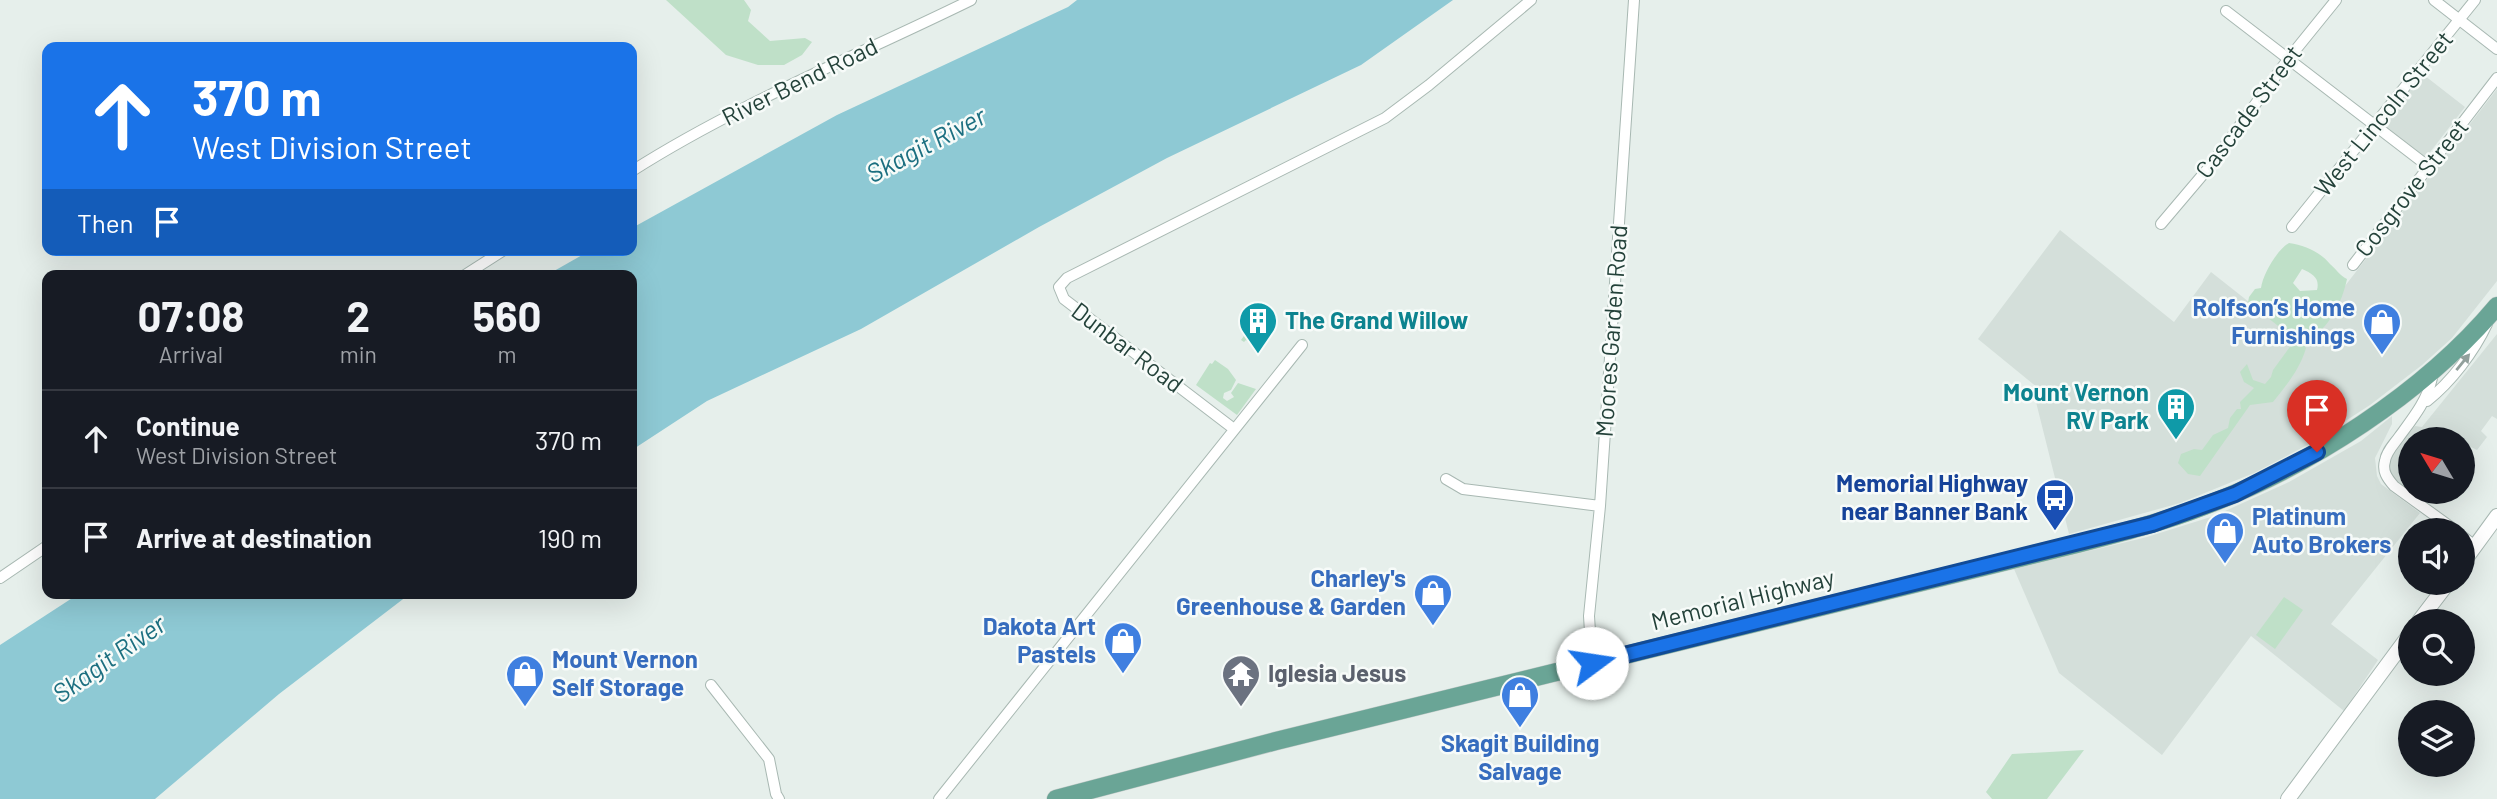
<!DOCTYPE html>
<meta charset="utf-8">
<style>
:root{--surface:#171b24;--page:#20242c;--text:#f1f3f6;--muted:#9ea1a6;--line:#363941}
body{margin:0;font-family:Barlow,sans-serif;background:var(--page);color:var(--text);height:100vh;display:flex;flex-direction:column;font-size:26px;white-space:nowrap}
*{box-sizing:border-box;margin:0}
p{font-size:23px;color:var(--muted)}
.icon{flex:none;width:38px;height:38px;fill:none;stroke:currentColor;stroke-width:2;stroke-linecap:round;stroke-linejoin:round}
.map{position:relative;flex:1;overflow:hidden}
.details{position:absolute;left:42px;top:270px;width:595px;height:329px;display:flex;flex-direction:column;background:var(--surface);border-radius:14px;box-shadow:0 7px 28px #0002}
.details>*{flex:none}
.banner{position:absolute;left:42px;top:42px;width:595px;height:214px;border-radius:14px;box-shadow:0 7px 28px #0002;background:#1a73e8;color:#fff;overflow:hidden}
.needle{width:46px;rotate:308deg}
.controls{position:absolute;left:2398px;top:427px;display:grid;gap:14px}
.controls a{display:grid;place-items:center;width:77px;height:77px;border-radius:50%;background:var(--surface);box-shadow:0 7px 28px #0002;font-size:35px}
.pin{position:absolute;display:grid;place-items:center;width:60px;height:60px;color:#fff;margin:-72px -30px;border-radius:50% 50% 50% 0;rotate:-45deg;box-shadow:0 0 7px #0007}
.pin .icon{rotate:45deg}
.me{position:absolute;width:77px;margin:-38px;rotate:76deg;stroke-linejoin:round;filter:drop-shadow(0 0 5px #0008)}
.turn{display:flex;align-items:center;gap:24px;height:147px;padding:0 35px;font-size:32px}
.turn .icon{width:91px;height:91px;stroke-width:2.5}
.turn b{display:block;font-size:49px;line-height:60px}
.then{display:flex;align-items:center;height:66px;padding:0 35px;background:#0003;gap:14px;font-size:26px}
.eta{display:flex;justify-content:space-evenly;align-items:center;height:119px;text-align:center}
.eta b{font-size:42px;font-weight:700;line-height:49px}
ul{padding:0;list-style:none}
li{display:flex;align-items:center;gap:21px;height:98px;padding:0 35px;border-top:2px solid var(--line)}
li div{flex:1}
li b{display:block;font-size:26px}
li em{font-style:normal}
.map>svg:first-child{display:block}
.built{fill:#d4dfda}
.green{fill:#bfe0c8;fill-rule:evenodd}
.water{fill:#8ec9d4}
.lines{fill:none;stroke-linecap:round;stroke-linejoin:round}
.minor-casing{stroke:#a8b8b2;stroke-width:12}
.tertiary-casing{stroke:#a8b8b2;stroke-width:16}
.primary-casing{stroke:#c2cac8;stroke-width:19}
.minor{stroke:#fff;stroke-width:10}
.tertiary{stroke:#fff;stroke-width:14}
.primary{stroke:#6aa596;stroke-width:18}
.oneway{fill:#92a09c}
.route-casing{stroke:#114b97;stroke-width:18}
.route{stroke:#1a73e8;stroke-width:12}
.labels{text-anchor:middle;stroke-width:5;stroke-linejoin:round;paint-order:stroke}
.street-label{font-size:24px;fill:#24423a;stroke:#f7fbf9}
.shop-label{font-size:24px;font-weight:bold;fill:#366cbe;stroke:#f7fbf9;text-anchor:end}
.culture-label{font-size:24px;font-weight:bold;fill:#0d838f;stroke:#f7fbf9;text-anchor:start}
.transit-label{font-size:24px;font-weight:bold;fill:#164399;stroke:#f7fbf9;text-anchor:end}
.worship-label{font-size:24px;font-weight:bold;fill:#5b616d;stroke:#f7fbf9;text-anchor:start}
.water-label{font-size:26px;font-style:italic;fill:#1c6f80;stroke:#f7fbf9}
</style>
<div class="map">
<svg width="2497" height="799" viewBox="0 0 2497 799">
<rect width="100%" height="100%" fill="#e6efeb"/>
<path class="built" d="M2420,72L2465,107L2424,160L2379,125Z
M2497,89V281L2452,338L2422,365L2370,405L2313,442L2254,473L2180,503L2069,534L2036,402L2043,392L1978,339L2060,230L2174,322L2211,272L2301,343Z
M2497,334V419L2492,416L2481,431L2487,437L2477,450L2471,447L2462,459V439H2410V491L2394,479L2388,467L2393,453L2415,426L2422,427Z
M2392,416V424L2375,458L2377,476L2381,484L2420,513L2331,624L2378,660L2344,711L2251,636L2162,755L2059,673L2014,569L2147,537L2214,516L2289,482L2361,441Z"/>
<path class="green" d="M666,0H744L751,10L748,21L770,41L805,38L812,42L802,55L784,65H758L726,55Z
M2289,243C2305,245 2320,252 2330,264C2337,270 2339,275 2347,279C2342,303 2329,329 2306,341L2299,338L2306,348C2300,369 2286,386 2273,402L2250,405L2200,476L2188,474L2178,463L2181,454L2194,449L2202,450L2213,435L2228,428L2230,418L2237,409H2241L2240,402L2254,388L2244,382L2240,372L2247,364L2253,380L2265,384L2271,377L2273,370L2297,337L2287,333L2248,302L2249,297L2255,289L2261,288C2263,274 2277,250 2289,243ZM2302,269C2313,274 2320,278 2317,290L2300,291L2293,283Z
M1254,322L1270,334L1259,349L1246,340L1244,342L1241,340Z
M1215,360L1228,369L1236,380L1231,390L1224,393L1223,398L1227,401L1234,397L1231,393L1238,383L1256,389L1237,415L1196,385L1210,363L1212,364Z
M2284,597L2303,610L2275,649L2256,635Z
M2084,750L2047,799H1992L1986,792L2012,754Z"/>
<path class="water" d="M1077,0H1453L1361,65L1167,158L1039,227L861,329L707,401L632,450V275H547L591,250H632V228L837,115L1068,7Z
M80,593H411L279,694L155,799H0V645Z"/>
<g class="lines">
<defs>
<path id="minor" d="M2434,0L2497,49
M2226,11L2429,167
M632,171C739,103 857,56 971,0
M2161,224L2211,165L2289,58L2336,0
M2292,227L2475,0
M2353,265L2497,78
M465,275L504,250
M2429,372L2432,378C2427,401 2413,418 2399,437C2394,444 2386,452 2385,461C2382,471 2387,478 2394,486L2455,530
M2427,401C2451,382 2474,352 2487,324
M1234,429L1064,299L1059,287L1067,278L1385,118L1429,85L1531,0
M1446,479L1463,489L1600,506
M2462,536L2475,546
M0,578L47,546
M1592,663L1589,616L1600,506L1634,0
M711,685L769,759L776,794L779,799
M939,799L1302,345"/>
<path id="tertiary" d="M2462,564L2497,516
M2419,621L2448,583
M2288,799L2410,634"/>
<path id="primary" d="M1056,799L1276,741L2077,544C2120,533 2163,522 2204,506C2309,467 2425,392 2497,306"/>
</defs>
<use href="#minor" class="minor-casing"/>
<use href="#tertiary" class="tertiary-casing"/>
<use href="#primary" class="primary-casing"/>
<use href="#minor" class="minor"/>
<use href="#tertiary" class="tertiary"/>
<use href="#primary" class="primary"/>
</g>
<defs><path id="oneway-solid" d="M-6-.8H1V-3.2L6.5 0L1 3.2V.8H-6Z" transform="scale(1.75)"/></defs>
<use class="oneway" href="#oneway-solid" transform="translate(2463 362) rotate(-51)"/>
<g class="lines">
<defs>
<path id="route" d="M1592,663L2152,524L2235,494L2317,452"/>
</defs>
<use href="#route" class="route-casing"/>
<use href="#route" class="route"/>
</g>
<defs>
<symbol id="building-pin" viewBox="-11 -11 22 30"><path d="M0 17L-7.5 6A9.5 9.5 0 1 1 7.5 6Z" fill="#0f9aa8" stroke="#f7fbf9"/><path d="M-4-6H4V6H1V3H-1V6H-4ZM-2.5-4.3h1.7v1.8h-1.7ZM.8-4.3h1.7v1.8H.8ZM-2.5-1h1.7V.8h-1.7ZM.8-1h1.7V.8H.8Z" fill="#fff"/></symbol>
<symbol id="shop-pin" viewBox="-11 -11 22 30"><path d="M0 17L-7.5 6A9.5 9.5 0 1 1 7.5 6Z" fill="#3f7fe0" stroke="#f7fbf9"/><path d="M-5-2.5h2.3a2.7 3.5 0 0 1 5.4 0H5L5.5 6h-11ZM-1.5-2.5h3a1.5 2.3 0 0 0-3 0Z" fill="#fff"/></symbol>
<symbol id="bus-pin" viewBox="-11 -11 22 30"><path d="M0 17L-7.5 6A9.5 9.5 0 1 1 7.5 6Z" fill="#1a4fb4" stroke="#f7fbf9"/><path d="M-5-6H5V4H4V6H2V4H-2V6H-4V4H-5ZM-3.5-4V0h7V-4ZM-3.5 1.2v1.5H-2V1.2ZM2 1.2v1.5H3.5V1.2Z" fill="#fff"/></symbol>
<symbol id="temple-pin" viewBox="-11 -11 22 30"><path d="M0 17L-7.5 6A9.5 9.5 0 1 1 7.5 6Z" fill="#6b7280" stroke="#f7fbf9"/><path d="M0-6L5-2H3V0L6.5 2.5H4V6H1.5V3h-3V6H-4V2.5H-6.5L-3 0V-2H-5Z" fill="#fff"/></symbol>
</defs>
<g fill-rule="evenodd">
<use href="#building-pin" x="1236" y="299" width="44" height="60"/>
<use href="#shop-pin" x="2360" y="300" width="44" height="60"/>
<use href="#building-pin" x="2154" y="385" width="44" height="60"/>
<use href="#bus-pin" x="2033" y="476" width="44" height="60"/>
<use href="#shop-pin" x="2203" y="509" width="44" height="60"/>
<use href="#shop-pin" x="1411" y="571" width="44" height="60"/>
<use href="#shop-pin" x="1101" y="619" width="44" height="60"/>
<use href="#shop-pin" x="503" y="652" width="44" height="60"/>
<use href="#temple-pin" x="1219" y="652" width="44" height="60"/>
<use href="#shop-pin" x="1498" y="673" width="44" height="60"/>
</g>
<g class="labels">
<g class="street-label">
<text transform="translate(800 82) rotate(-26)" y="8">River Bend Road</text>
<text transform="translate(2249 112) rotate(-53)" y="8">Cascade Street</text>
<text transform="translate(2384 114) rotate(-51)" y="8">West Lincoln Street</text>
<text transform="translate(2412 188) rotate(-52)" y="8">Cosgrove Street</text>
<text transform="translate(1612 331) rotate(-86)" y="8">Moores Garden Road</text>
<text transform="translate(1127 348) rotate(37)" y="8">Dunbar Road</text>
<text transform="translate(1743 600) rotate(-14)" y="8">Memorial Highway</text>
</g>
<g class="shop-label">
<text x="2355" y="316">Rolfson’s Home<tspan x="2355" dy="28">Furnishings</tspan></text>
<text x="2252" y="525" text-anchor="start">Platinum<tspan x="2252" dy="28">Auto Brokers</tspan></text>
<text x="1406" y="587">Charley's<tspan x="1406" dy="28">Greenhouse &amp; Garden</tspan></text>
<text x="1096" y="635">Dakota Art<tspan x="1096" dy="28">Pastels</tspan></text>
<text x="552" y="668" text-anchor="start">Mount Vernon<tspan x="552" dy="28">Self Storage</tspan></text>
<text x="1520" y="752" text-anchor="middle">Skagit Building<tspan x="1520" dy="28">Salvage</tspan></text>
</g>
<g class="culture-label">
<text x="1285" y="329">The Grand Willow</text>
<text x="2149" y="401" text-anchor="end">Mount Vernon<tspan x="2149" dy="28">RV Park</tspan></text>
</g>
<g class="transit-label">
<text x="2028" y="492">Memorial Highway<tspan x="2028" dy="28">near Banner Bank</tspan></text>
</g>
<g class="worship-label">
<text x="1268" y="682">Iglesia Jesus</text>
</g>
<g class="water-label">
<text transform="translate(926 145) rotate(-28)" y="9">Skagit River</text>
<text transform="translate(109 659) rotate(-35)" y="9">Skagit River</text>
</g>
</g>
</svg>
<div class="controls">
<a><svg class="needle" viewBox="-14 -14 28 28"><path d="M0-13l5 13h-10z" fill="#e53935"/><path d="M0 13l5-13h-10z" fill="#9ea1a6"/></svg></a>
<a><svg class="icon" aria-label="sound" viewBox="0 0 24 24"><path d="M4 9h4l5-4v14l-5-4H4zM17 9q2 3 0 6"/></svg></a>
<a><svg class="icon" aria-label="search" viewBox="0 0 24 24"><circle cx="10" cy="10" r="6"/><path d="M15 15l6 6"/></svg></a>
<a><svg class="icon" aria-label="layers" viewBox="0 0 24 24"><path d="M12 4l9 5-9 5-9-5zM3 14l9 5 9-5"/></svg></a>
</div>
<div class="pin" style="left:2317px;top:452px;background:#d93025"><svg class="icon" aria-label="arrive" viewBox="0 0 24 24"><path d="M6 21V4h12l-3 4 3 4H6"/></svg></div>
<svg class="me" style="left:1592px;top:663px" viewBox="-20 -20 40 40"><circle r="19" fill="#fff"/><path d="M0-13L10 11 0 6-10 11z" fill="#1a73e8"/></svg>
<div class="banner">
<div class="turn"><svg class="icon" aria-label="ahead" viewBox="0 0 24 24"><path d="M12 20V5M6 11l6-6 6 6"/></svg><div><b>370 m</b>West Division Street</div></div>
<div class="then">Then<svg class="icon" aria-label="arrive" viewBox="0 0 24 24"><path d="M6 21V4h12l-3 4 3 4H6"/></svg></div>
</div>
<section class="details">
<div class="eta">
<div><b>07:08</b><p>Arrival</p></div>
<div><b>2</b><p>min</p></div>
<div><b>560</b><p>m</p></div>
</div>
<ul>
<li><svg class="icon" aria-label="ahead" viewBox="0 0 24 24"><path d="M12 20V5M6 11l6-6 6 6"/></svg><div><b>Continue</b><p>West Division Street</p></div><em>370 m</em></li>
<li><svg class="icon" aria-label="arrive" viewBox="0 0 24 24"><path d="M6 21V4h12l-3 4 3 4H6"/></svg><div><b>Arrive at destination</b></div><em>190 m</em></li>
</ul>
</section>
</div>
